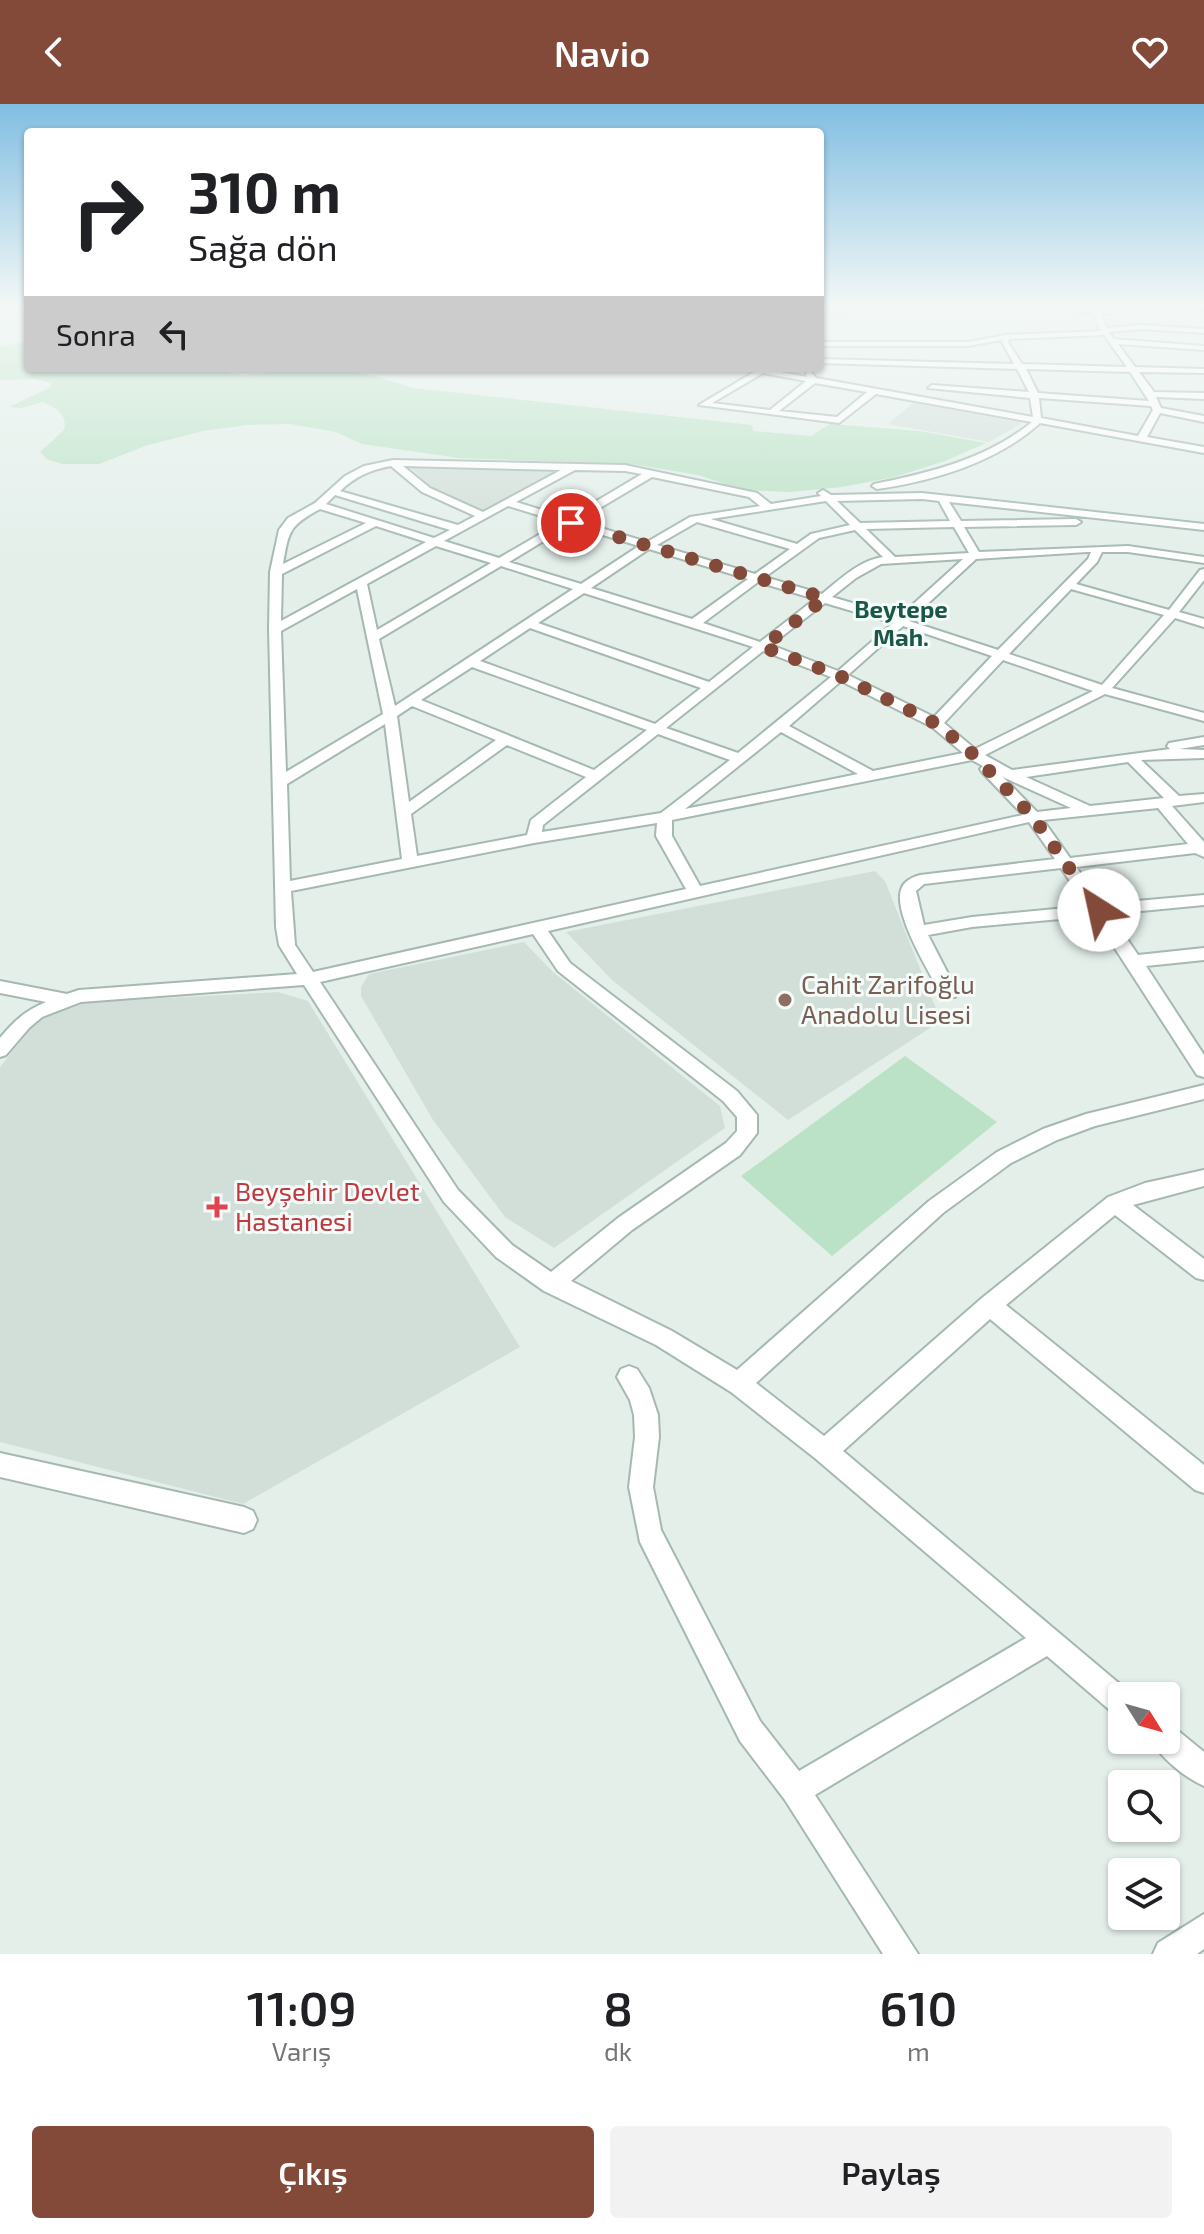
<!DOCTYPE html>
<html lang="tr">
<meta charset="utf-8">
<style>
:root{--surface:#fff;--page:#f2f2f2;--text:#202124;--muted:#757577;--accent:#844a39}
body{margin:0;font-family:"Exo 2",sans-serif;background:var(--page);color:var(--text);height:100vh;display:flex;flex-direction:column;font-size:30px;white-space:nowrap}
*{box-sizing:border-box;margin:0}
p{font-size:26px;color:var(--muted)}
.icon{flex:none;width:44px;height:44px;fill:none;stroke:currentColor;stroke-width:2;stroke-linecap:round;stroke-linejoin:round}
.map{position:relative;height:1850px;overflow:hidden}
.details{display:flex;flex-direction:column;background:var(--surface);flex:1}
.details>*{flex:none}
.top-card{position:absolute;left:24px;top:24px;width:800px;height:244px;border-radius:8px;box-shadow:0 2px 6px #0004;background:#fff;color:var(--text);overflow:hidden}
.needle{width:52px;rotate:127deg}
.fabs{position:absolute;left:1108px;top:1578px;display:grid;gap:16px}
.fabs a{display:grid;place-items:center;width:72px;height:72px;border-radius:8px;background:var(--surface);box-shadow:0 2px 6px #0004;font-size:40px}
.pin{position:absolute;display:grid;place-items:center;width:68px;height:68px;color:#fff;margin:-34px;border:4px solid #fff;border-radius:50%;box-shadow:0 2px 8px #0007}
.me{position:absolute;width:88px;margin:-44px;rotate:325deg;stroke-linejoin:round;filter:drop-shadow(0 0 6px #0008)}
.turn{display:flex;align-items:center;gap:28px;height:168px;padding:0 32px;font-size:36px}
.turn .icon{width:104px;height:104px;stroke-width:2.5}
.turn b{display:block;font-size:56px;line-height:68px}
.then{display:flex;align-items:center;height:76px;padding:0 32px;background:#0003;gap:16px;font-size:30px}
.eta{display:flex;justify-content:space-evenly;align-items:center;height:136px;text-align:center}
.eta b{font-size:48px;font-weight:600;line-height:56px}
.action{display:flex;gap:16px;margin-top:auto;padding:16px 32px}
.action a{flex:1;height:92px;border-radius:8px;background:var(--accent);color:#fff;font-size:32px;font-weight:600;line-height:92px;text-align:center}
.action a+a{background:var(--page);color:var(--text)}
header{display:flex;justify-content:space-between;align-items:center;height:104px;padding:0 32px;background:var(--accent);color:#fff;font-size:36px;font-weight:600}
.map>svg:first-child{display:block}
.built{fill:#d2dfd9}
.green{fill:#bbe2c6}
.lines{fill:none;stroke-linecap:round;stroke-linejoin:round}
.minor-casing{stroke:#a6b8b2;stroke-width:4}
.minor{fill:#fff;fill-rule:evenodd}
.route{stroke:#844a39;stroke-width:14;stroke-dasharray:0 25.2}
.education-dot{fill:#8d6e63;stroke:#f5fbf8;stroke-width:3}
.health-dot{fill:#e0444e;stroke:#f5fbf8;stroke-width:3}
.labels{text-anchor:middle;stroke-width:6;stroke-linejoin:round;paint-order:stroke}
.far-neighbourhood-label{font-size:24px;font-weight:bold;fill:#1b5749;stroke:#f5fbf8}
.education-label{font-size:26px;fill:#785e54;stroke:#f5fbf8;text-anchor:start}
.health-label{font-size:26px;fill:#be3a42;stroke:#f5fbf8;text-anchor:start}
</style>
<header><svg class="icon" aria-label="back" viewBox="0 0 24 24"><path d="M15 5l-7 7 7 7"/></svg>Navio<svg class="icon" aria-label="heart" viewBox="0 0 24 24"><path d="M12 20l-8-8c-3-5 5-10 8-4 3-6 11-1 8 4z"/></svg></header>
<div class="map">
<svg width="1204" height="1850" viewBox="0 0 1204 1850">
<rect width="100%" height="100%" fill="#e4efea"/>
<path class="built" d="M913,299L1019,318L1021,320L989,338L888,320Z
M409,363L552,365L557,368L483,407L434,385Z
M875,767L885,777L941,917L788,1016L612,876L566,828Z
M524,838L553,868L720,1002L725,1024L554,1144L505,1113L433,1016L361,892V883L369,870Z
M278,888L308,897L520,1243L243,1400L0,1338V963L39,914L74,899Z"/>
<path class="green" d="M28,237V264H220C233,275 257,270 273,268C323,261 367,267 413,284L752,321L753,327L811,332L830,320L919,327L986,339L945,357L894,373L842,383L789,388L743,386L698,371L631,360L459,354L362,340L336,328L290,320L247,321L203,327L148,341L99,360H62L47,355L40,348L64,326C68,310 55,303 42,298L22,304L9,303L51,283V279L35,275L0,276V243Z
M905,952L997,1018L832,1152L741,1072Z"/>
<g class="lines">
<defs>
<path id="minor" d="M893,200H925L820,209V205Z
M1018,200L1091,204L1094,202H1204V206H1107L1109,210H1100L1107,224L1141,221L1204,225V229L1141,225L1109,228L1114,235L1204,242V246L1118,240L1135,263L1204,265V269L1139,268L1154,288L1204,289V295L1156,293L1161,304L1204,312V318L1160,309L1147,333L1204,343V349L1040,319C997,358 934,377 877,385L872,382L874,380C929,369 987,355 1032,318L876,290L839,319L699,301L754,268L742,264H760L807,273L806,269L810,267L816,274L1033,313L1030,294L928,284L932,281L1029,288L1017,265L820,259V255L1014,260L1001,236L968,242H820V238H968L1006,231L1101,227L1093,209ZM1104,231L1127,263L1022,260L1008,238L1009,235ZM1026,265L1130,268L1149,297L1038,289ZM763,269L806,277L770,306L712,299ZM815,279L867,288L837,313L779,307ZM1039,294L1151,302L1153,306L1138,332L1041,314Z
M393,356L625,361L757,389L771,400L821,392L818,389L823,386L831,391L922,389L1204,420V426L949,398L961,417L1076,415L1081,418L1076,421L964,423L979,448L1128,442L1204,453V459L1128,448H1102L1097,458L1076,480L1169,506L1200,466L1204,465V476L1179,508L1204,515V523L1175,514L1112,584L1204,609V617L1105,590L985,651L1012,666L1170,645L1167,642L1169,639L1204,633V641L1179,645L1204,646V654L1141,656L1179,692L1204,690V698L1172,702L1204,738V753L1195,749L1076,763L1103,800L1204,791V801L1110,810L1138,851L1204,844V856L1146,862L1204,951V973L1197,971L1094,812L972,823L928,831L958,889L955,893H943C931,872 893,810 901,786C903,778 912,773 920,771L1055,755L1029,718L548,827L570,859L737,987L757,1011V1029L740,1051L632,1126L571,1177L672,1227L737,1266L929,1097L997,1048L1043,1025L1086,1010L1204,981V995L1095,1022L1057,1036L1011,1059L943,1109L756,1279L824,1332L982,1194L1108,1093L1145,1079L1204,1066V1082L1133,1101L1204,1155V1176L1196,1174L1115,1111L1006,1201L1204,1361V1389L1195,1386L990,1215L843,1347L1134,1592H1122V1612L1112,1608L1047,1552L815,1691L918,1850H883L785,1696L740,1637L640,1438L629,1383L635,1333L634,1311L630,1296L617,1273L621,1265L629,1262L637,1265L649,1284L658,1311L659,1333L653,1383L661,1426L760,1617L799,1667L1026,1534L816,1355L731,1288L656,1241L544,1187L496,1153L444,1098L304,881L81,898L42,913L29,924L6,951L0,953V934C14,917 26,906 46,898L0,889V877L67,890L79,886L297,870L279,841L276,823L269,525L270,468L279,426L288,414L315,399L345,372L364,362ZM391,362L422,388L475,412L458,421L340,387C356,372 370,366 391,362ZM403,362L561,366L483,408L430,384ZM575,366L625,367L642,370L568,414L516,398ZM652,373L749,393L760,402L690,413L647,438L578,417ZM335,391L450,426L434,434L326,400ZM922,395L939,397L950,417L860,419L837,397ZM826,397L850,421L811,430L797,440L711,415ZM508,402L561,418L499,454L444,437ZM320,405L366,419L283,460C289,426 289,422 320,405ZM697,418L790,445L755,470L657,441ZM570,421L639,442L581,480L509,458ZM376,422L426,438L281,517L282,470ZM954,423L969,449L895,453L866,425ZM855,426L883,453C860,456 839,476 822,490L765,473L819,434ZM436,442L491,459L377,526L367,480ZM649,445L748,475L692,515L591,484ZM1087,448H1091L1088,455L998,546L909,517L976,455ZM963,455L899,513L832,493L856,474L881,460ZM501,462L573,485L395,602L379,535ZM758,478L815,495L760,538L703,519ZM357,485L383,610L286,668L281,527ZM1071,485L1164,511L1102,581L1009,550ZM584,489L741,539L753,543L709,578L538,519ZM825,499L893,519L838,567L771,541ZM903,522L992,552L934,613L848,571ZM530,524L701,584L655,620L480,557ZM763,547L831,573L738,649L666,624ZM1003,556L1093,587L975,645L944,619ZM472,563L647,626L594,666L421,596ZM841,577L932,623L963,649L873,667L789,622ZM412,602L496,636L409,698L397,612ZM385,620L402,755L290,777L287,680ZM781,628L858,670L685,705ZM658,630L730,656L661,709L542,728L543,721ZM507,641L586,673L531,716L527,731L417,752L411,710ZM972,656L983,662L980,665L982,668L1023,711L700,782L672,732V716ZM1128,658L1164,694L1090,702L1026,673ZM1002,672L1005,674L1071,704L1037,708ZM1158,704L1188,740L1070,754L1043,716ZM657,719L656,732L686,785L313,868L295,841L291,787L534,739ZM1061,764L1087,802L972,813L924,821L916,787L924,780ZM533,830L558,867L723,997L737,1013V1027L726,1039L618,1114L551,1168L512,1141L458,1086L320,878Z
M0,1349L244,1403L253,1407L257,1416L253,1425L244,1429L0,1373Z
M1166,1621L1176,1625L1204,1648V1682C1186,1674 1160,1654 1152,1636H1166Z
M1204,1810V1845L1197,1850H1153L1158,1839Z"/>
</defs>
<use href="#minor" class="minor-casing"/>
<use href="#minor" class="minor"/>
</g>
<linearGradient id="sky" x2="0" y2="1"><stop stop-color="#81bee2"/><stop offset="0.44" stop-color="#f3f8f6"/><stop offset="1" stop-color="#f3f8f6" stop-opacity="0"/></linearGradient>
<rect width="1204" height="459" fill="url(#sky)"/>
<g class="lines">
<path class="route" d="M571,419L825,494L763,543L840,572L937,620L974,651L1033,713L1099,806"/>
</g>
<circle class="education-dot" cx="785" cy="896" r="8"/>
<path class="health-dot" d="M213 1091h8v8h8v8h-8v8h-8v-8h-8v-8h8z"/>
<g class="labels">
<g class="far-neighbourhood-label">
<text x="901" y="514">Beytepe<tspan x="901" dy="28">Mah.</tspan></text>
</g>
<g class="education-label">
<text x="801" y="890">Cahit Zarifoğlu<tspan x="801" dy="30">Anadolu Lisesi</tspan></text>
</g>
<g class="health-label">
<text x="235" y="1097">Beyşehir Devlet<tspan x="235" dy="30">Hastanesi</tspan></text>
</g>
</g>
</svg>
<div class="fabs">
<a><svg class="needle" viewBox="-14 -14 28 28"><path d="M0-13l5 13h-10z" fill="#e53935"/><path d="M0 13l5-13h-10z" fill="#757577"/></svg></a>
<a><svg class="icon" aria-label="search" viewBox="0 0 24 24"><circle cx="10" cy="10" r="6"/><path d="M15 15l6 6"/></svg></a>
<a><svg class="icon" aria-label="layers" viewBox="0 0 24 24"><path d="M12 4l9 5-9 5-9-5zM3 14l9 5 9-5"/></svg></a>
</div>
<div class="pin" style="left:571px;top:419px;background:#d93025"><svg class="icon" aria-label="arrive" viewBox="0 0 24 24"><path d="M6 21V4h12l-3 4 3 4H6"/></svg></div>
<svg class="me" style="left:1099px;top:806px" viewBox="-20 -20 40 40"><circle r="19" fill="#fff"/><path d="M0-13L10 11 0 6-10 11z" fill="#844a39"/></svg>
<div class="top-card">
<div class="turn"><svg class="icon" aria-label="right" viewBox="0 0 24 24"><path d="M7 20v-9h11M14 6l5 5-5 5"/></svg><div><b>310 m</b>Sağa dön</div></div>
<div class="then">Sonra<svg class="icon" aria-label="left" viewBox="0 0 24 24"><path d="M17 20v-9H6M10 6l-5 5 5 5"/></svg></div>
</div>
</div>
<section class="details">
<div class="eta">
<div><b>11:09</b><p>Varış</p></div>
<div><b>8</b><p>dk</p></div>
<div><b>610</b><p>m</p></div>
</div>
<div class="action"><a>Çıkış</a><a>Paylaş</a></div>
</section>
